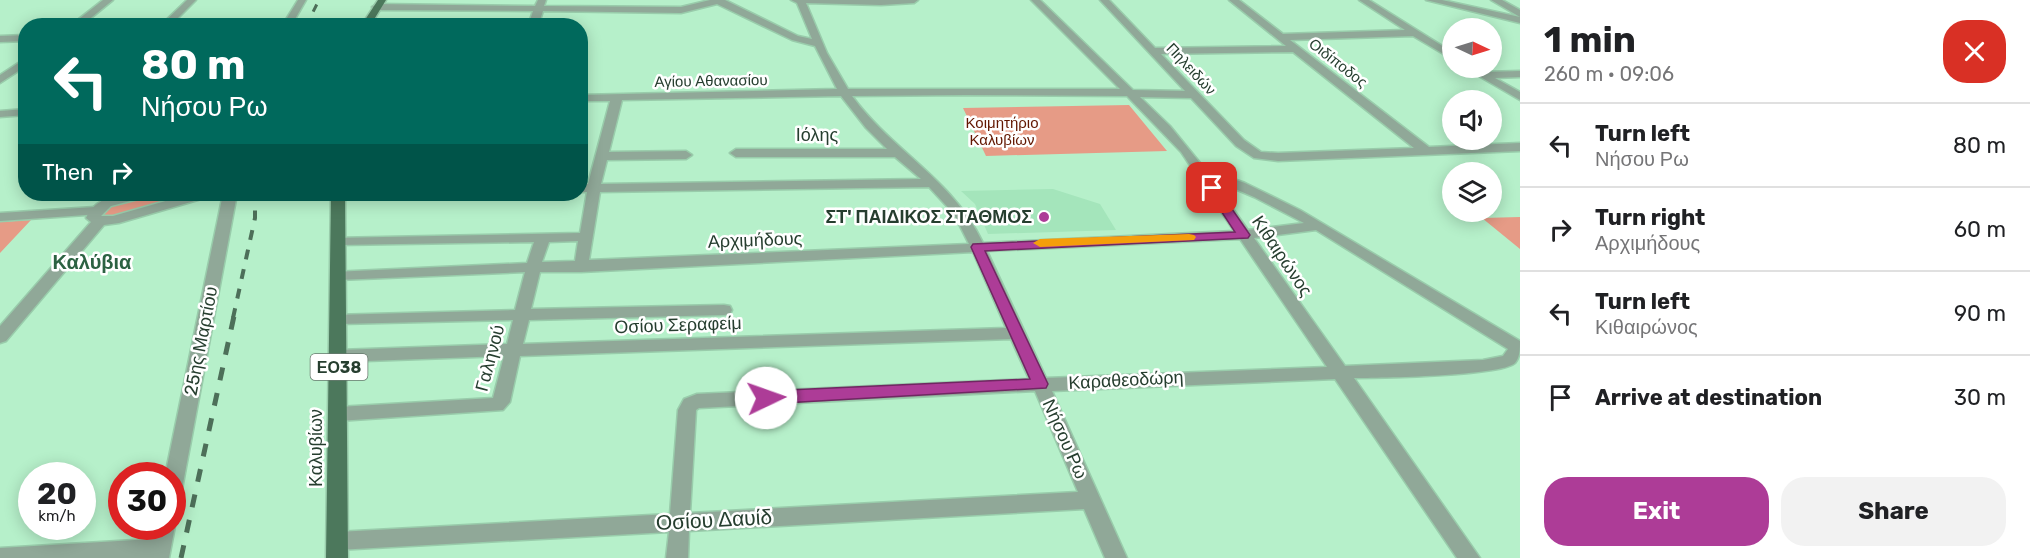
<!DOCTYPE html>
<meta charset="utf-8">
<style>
:root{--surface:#fff;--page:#f2f2f2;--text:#202124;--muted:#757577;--line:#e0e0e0;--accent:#ad3c97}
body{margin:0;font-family:Rubik,sans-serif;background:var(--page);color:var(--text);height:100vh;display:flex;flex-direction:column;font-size:22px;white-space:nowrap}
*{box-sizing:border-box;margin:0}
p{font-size:20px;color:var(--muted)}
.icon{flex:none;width:33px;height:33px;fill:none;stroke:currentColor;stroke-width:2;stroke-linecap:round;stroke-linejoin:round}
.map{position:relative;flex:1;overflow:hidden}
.panel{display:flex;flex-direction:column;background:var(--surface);width:510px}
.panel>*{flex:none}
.banner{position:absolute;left:18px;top:18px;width:570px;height:183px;border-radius:24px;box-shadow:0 3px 15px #0003;background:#00695c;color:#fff;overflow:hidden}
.needle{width:39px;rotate:94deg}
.fabs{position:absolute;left:1442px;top:18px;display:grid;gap:12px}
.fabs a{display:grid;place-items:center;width:60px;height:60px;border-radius:50%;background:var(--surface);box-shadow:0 3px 15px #0003;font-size:30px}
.speed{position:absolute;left:18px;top:462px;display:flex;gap:12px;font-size:30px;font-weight:700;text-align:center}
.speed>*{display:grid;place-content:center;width:78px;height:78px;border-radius:50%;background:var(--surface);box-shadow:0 3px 15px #0003;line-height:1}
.speed small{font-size:15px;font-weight:400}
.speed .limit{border:9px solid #d22;background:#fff;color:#111}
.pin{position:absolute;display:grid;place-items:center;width:51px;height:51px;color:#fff;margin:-26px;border-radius:12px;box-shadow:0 3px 9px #0006}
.me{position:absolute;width:66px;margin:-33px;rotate:87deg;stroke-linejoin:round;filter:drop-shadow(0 0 4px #0008)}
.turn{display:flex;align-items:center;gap:21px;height:126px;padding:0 24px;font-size:27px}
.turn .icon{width:78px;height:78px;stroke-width:2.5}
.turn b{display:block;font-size:42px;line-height:51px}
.then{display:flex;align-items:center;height:57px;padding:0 24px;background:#0003;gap:12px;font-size:22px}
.round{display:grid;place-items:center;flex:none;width:63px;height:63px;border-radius:24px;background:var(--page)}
.overview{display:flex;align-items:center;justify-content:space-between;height:102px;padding:0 24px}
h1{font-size:36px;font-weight:700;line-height:45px}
.cta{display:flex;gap:12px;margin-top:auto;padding:12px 24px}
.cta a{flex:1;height:69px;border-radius:24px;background:var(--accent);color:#fff;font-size:24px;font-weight:700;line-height:69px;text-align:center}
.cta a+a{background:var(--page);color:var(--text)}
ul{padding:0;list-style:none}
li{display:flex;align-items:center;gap:18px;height:84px;padding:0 24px;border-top:2px solid var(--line)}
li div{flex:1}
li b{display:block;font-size:22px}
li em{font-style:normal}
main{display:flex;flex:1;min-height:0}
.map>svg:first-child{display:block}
.built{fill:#a4e5bb}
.green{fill:#e69b86}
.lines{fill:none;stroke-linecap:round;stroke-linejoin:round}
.minor-casing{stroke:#99ccab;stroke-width:3}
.tertiary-casing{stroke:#99ccab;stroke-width:3}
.primary-casing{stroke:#99ccab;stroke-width:3}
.minor{fill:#90a898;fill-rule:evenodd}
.tertiary{fill:#90a898;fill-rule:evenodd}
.primary{fill:#4c785c;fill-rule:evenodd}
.rail-far2{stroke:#4d6f59;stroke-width:3;stroke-dasharray:8 8;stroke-linecap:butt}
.rail-far1{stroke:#4d6f59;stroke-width:4;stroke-dasharray:10 10;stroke-linecap:butt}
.rail{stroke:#4d6f59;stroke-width:5;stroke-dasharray:13 13;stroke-linecap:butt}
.route{fill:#ad3c97;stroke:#702762;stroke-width:1.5}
.slow{fill:#f59e0b}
.poi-dot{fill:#ad3c97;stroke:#fff;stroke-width:2}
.labels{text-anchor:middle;stroke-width:5;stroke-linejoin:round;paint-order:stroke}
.far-street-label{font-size:15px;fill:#263e2f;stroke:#fff}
.far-park-label{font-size:15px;fill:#621701;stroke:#fff}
.shield{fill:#fff;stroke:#67786d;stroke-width:1.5}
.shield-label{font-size:16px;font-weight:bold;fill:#263e2f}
.street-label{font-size:18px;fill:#263e2f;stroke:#fff}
.poi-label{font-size:18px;font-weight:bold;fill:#263e2f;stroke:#fff;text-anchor:end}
.neighbourhood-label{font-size:20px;font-weight:bold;fill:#2c6242;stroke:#fff}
.near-street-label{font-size:21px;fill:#263e2f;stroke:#fff}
</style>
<main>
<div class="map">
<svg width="1520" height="558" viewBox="0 0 1520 558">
<rect width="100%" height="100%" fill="#b6f0ca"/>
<path class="built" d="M1053,189L1100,204L1116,230L988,234L975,204L961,191Z"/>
<path class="green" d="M1129,105L1167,151L986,156L963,108Z
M148,194H199L117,217L102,218L99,215L112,204Z
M1520,217V249L1482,218Z
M31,220L0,253V222Z"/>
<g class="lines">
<defs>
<path id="minor" d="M103,0H113L81,26H70Z
M187,0H196L170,26H160Z
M298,0H306L291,26H282Z
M538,0H546L544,6L681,7L710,0H725L798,36L812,39L797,3L791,0H918L914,3L881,5L806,3L827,53L848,89H1120L1031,0H1040L1133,90L1185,91L1100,0H1109L1155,48L1286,46L1229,0H1239L1283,34L1405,30L1359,0H1369L1452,52V59L1413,36L1290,40L1429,147L1520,143V151L1278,161L1254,158L1236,146L1191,98L1140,97L1170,126L1205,169L1245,183L1300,210L1520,341C1520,349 1520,357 1515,363C1502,376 1378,378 1354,378L1480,558H1457L1335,379L1052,391L1127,558H1105L1084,509L689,531L688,558H666L669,532L337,550L330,547L327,541L330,535L337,532L670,514L678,410L684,399L697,394L1029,379L1011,339L520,356L510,402L503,410L338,421L332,419L329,414L332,409L338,407L493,398L504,356L339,362L333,360L331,356L333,352L339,350L507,344L513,320L339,324L333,323L331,319L333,315L515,310L525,272L338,280L333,278L331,275L333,272L527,263L534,242L338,245L331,241L333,238L580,233L587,192H580V184H588L610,101H580V95L837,89L815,46L792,40L717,4L681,13L543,11L538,26H528L533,11L377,10L372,7L377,4L535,6ZM1293,52L1414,148L1278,153L1261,152L1244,140L1161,54ZM965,95L1127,96L1181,152L1234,231L983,243C952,178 893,152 852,96ZM841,96L866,128L887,149H736L730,153L736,157H895L921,179L601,184L607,160L686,159L692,155L686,151L609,152L622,100ZM1212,179L1254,197L1304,223L1248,230ZM929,187L954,214L969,244L589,260L600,192ZM1316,230L1508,349L1503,356L1483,360L1345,366L1254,238ZM1240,239L1327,367L1046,378L987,251ZM578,241L575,261L542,262L549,242ZM973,252L1006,328L523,344L529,320L724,315L730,314L732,310L730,306L724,305L531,309L540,272H581ZM1035,391L1078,492L690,513L696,410L699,408Z
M1426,0H1442L1520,17V23Z
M1491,0H1502L1520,10V17Z
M26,35V41L0,42V36Z
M26,58V66L0,83V75Z
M1465,68H1477L1484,72L1520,71V77L1495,78L1520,92V100Z
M26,109V115L0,117V111Z
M223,194H237L182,489L179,495L172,497V476H165Z
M95,207L100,208L102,211L100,214L0,221V213Z
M172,520L175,526L169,558H0V548L152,539L155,526H172Z"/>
<path id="tertiary" d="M125,194H148L146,197L111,206L101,216H113L190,194H210L208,197L119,223L104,225L6,341L0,343V326L91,222L86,218C94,201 108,197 125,194Z"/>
<path id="primary" d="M378,0H386L370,26H361Z
M331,194H345L348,558H326Z"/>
</defs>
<use href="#minor" class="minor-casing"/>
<use href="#tertiary" class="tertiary-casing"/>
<use href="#primary" class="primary-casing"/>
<use href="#minor" class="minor"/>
<use href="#tertiary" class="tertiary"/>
<use href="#primary" class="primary"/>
<path class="rail-far2" d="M306,26L319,0"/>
<path class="rail-far1" d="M233,318L255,218V194"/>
<path class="rail" d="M181,558L234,316"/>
</g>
<path class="route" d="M1212,185L1216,186L1250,235L1248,238L985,251L1048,384L1046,388L766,404L760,402L758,398L760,393L766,391L1030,379L971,247L973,244L1235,232L1206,188Z"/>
<path class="slow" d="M1189,234L1194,235L1196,237L1194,240L1040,247L1033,243L1040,239Z"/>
<circle class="poi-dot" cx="1044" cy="217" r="6"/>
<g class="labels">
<g class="far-street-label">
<text transform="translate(1338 63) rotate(38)" y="5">Οιδίποδος</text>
<text transform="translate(1191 69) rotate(47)" y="5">Πηλειδών</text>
<text transform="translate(711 81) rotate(-1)" y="5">Αγίου Αθανασίου</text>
</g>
<g class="far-park-label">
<text x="1002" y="128">Κοιμητήριο<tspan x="1002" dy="17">Καλυβίων</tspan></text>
</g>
<rect class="shield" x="310.5" y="354" width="57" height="26" rx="4.5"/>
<g class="shield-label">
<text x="339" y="373">ΕΟ38</text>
</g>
<g class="street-label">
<text x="817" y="141">Ιόλης</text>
<text transform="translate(755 240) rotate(-2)" y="6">Αρχιμήδους</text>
<text transform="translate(1282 256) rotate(56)" y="6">Κιθαιρώνος</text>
<text transform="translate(678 325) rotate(-2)" y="6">Οσίου Σεραφείμ</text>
<text transform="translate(201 341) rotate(-79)" y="6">25ης Μαρτίου</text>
<text transform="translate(490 358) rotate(-75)" y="6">Γαληνού</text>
<text transform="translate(1126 380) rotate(-3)" y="6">Καραθεοδώρη</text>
<text transform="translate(1065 439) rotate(66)" y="6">Νήσου Ρω</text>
<text transform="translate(316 448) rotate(-90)" y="6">Καλυβίων</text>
</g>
<g class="poi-label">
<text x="1032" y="223">ΣΤ' ΠΑΙΔΙΚΟΣ ΣΤΑΘΜΟΣ</text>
</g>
<g class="neighbourhood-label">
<text x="92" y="269">Καλύβια</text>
</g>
<g class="near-street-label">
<text transform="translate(714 520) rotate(-3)" y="7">Οσίου Δαυίδ</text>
</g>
</g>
</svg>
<div class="fabs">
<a><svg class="needle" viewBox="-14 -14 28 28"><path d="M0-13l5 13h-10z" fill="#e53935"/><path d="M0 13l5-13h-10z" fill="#757577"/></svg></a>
<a><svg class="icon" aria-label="sound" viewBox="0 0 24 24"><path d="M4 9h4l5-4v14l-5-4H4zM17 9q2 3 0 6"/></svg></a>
<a><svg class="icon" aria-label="layers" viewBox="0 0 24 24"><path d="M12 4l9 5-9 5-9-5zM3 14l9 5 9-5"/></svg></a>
</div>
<div class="speed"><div>20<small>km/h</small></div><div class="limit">30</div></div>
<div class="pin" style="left:1212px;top:188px;background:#d93025"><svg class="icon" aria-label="arrive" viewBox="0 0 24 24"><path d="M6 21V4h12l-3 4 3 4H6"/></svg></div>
<svg class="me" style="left:766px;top:398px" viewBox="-20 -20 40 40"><circle r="19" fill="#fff"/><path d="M0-13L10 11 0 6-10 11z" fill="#ad3c97"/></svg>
<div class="banner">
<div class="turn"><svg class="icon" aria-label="left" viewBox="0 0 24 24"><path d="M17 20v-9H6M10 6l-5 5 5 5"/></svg><div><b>80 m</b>Νήσου Ρω</div></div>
<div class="then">Then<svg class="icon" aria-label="right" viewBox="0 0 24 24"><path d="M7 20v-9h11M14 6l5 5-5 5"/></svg></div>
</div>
</div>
<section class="panel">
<div class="overview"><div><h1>1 min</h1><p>260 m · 09:06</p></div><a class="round" style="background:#d93025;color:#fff"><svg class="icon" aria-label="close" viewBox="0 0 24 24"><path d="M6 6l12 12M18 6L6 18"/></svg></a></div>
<ul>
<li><svg class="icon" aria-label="left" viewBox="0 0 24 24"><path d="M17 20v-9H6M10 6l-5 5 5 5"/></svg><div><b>Turn left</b><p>Νήσου Ρω</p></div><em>80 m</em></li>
<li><svg class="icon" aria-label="right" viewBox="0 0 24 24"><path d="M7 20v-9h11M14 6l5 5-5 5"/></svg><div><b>Turn right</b><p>Αρχιμήδους</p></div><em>60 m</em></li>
<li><svg class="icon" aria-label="left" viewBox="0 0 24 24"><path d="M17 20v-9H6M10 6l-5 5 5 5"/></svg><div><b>Turn left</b><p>Κιθαιρώνος</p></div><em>90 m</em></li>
<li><svg class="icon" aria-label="arrive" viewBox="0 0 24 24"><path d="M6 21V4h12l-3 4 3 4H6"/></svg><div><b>Arrive at destination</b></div><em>30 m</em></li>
</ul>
<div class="cta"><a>Exit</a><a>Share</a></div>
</section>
</main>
